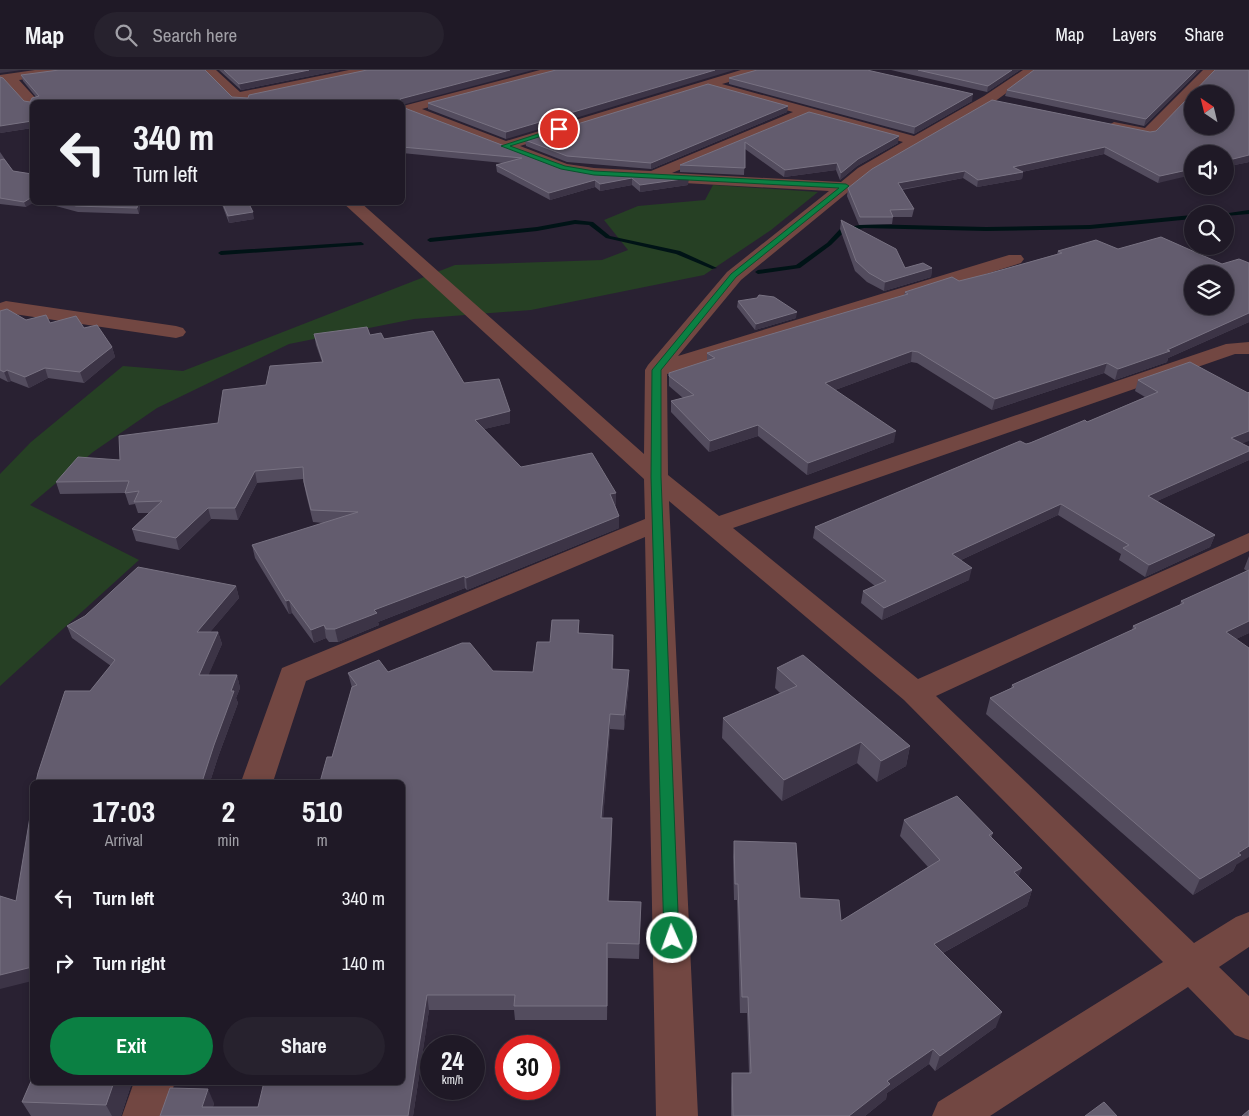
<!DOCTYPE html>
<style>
:root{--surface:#1f1926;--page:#27222e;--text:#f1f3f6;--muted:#a1a0a7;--line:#3c3843;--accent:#0b8043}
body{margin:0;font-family:"Archivo Narrow",sans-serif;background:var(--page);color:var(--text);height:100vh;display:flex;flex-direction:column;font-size:19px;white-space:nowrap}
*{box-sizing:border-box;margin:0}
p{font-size:16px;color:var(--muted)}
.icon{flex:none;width:28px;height:28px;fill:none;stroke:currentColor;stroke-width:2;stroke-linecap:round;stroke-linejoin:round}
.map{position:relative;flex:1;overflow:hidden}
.details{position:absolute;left:30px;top:710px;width:375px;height:305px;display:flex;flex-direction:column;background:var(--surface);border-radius:8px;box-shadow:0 2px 8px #0003,0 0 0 1px var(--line)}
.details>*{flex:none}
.banner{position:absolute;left:30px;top:30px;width:375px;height:105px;border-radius:8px;box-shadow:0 2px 8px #0003,0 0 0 1px var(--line);background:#1f1926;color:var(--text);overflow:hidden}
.needle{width:32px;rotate:325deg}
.controls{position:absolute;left:1184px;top:15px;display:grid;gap:10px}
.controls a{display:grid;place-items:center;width:50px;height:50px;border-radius:50%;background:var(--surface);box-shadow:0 2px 8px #0003,0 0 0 1px var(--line);font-size:25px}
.speed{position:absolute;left:420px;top:965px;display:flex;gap:10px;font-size:25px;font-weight:700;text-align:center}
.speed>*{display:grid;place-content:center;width:65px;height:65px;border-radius:50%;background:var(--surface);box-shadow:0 2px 8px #0003,0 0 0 1px var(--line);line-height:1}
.speed small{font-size:12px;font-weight:400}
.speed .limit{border:8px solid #d22;background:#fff;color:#111}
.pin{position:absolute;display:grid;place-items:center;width:42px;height:42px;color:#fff;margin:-21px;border:2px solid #fff;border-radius:50%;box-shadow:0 1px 5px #0007}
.me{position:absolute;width:55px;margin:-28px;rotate:358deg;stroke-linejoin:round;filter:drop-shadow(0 0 4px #0008)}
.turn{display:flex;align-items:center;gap:18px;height:105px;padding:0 20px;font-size:22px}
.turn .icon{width:65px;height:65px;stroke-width:2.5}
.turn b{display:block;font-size:35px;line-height:42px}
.eta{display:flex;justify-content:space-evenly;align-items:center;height:85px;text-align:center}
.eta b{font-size:30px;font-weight:800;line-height:35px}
.button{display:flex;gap:10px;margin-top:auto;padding:10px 20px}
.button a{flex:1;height:58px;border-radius:30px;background:var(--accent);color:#fff;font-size:20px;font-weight:800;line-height:58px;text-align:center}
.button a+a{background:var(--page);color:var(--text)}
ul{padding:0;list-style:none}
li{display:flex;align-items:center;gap:15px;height:65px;padding:0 20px}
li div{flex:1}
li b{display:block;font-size:19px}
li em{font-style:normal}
header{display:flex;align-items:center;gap:30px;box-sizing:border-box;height:70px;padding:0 25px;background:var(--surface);border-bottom:1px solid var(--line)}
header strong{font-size:24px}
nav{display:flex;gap:28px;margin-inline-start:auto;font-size:18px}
.search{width:350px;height:45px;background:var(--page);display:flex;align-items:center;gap:12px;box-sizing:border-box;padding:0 18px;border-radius:28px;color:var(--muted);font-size:19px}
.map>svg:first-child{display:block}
.green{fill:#264024}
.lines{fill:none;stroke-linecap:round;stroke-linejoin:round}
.stream{fill:#001316;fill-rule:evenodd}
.minor{fill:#724742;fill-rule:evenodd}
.wall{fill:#534c5e}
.shaded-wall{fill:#3c3446}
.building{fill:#635c6e;stroke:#787282;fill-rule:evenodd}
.route{fill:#0b8043;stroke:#07532c}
</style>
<header>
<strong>Map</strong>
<div class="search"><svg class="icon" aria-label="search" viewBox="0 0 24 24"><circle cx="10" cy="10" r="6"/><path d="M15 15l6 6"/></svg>Search here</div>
<nav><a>Map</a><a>Layers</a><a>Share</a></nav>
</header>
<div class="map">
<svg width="1249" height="1046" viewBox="0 0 1249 1046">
<rect width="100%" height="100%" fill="#292132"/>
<path class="green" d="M713,115L818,122L771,160L704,205L531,240L414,249L289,274L157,338L93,382L30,435L139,490L0,616V404L31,372L123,296L183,301L455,195L602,190L628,180L604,150L638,136L705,130Z"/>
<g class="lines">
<path class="stream" d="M1249,140V144L1225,146V144H1222Z
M1192,145V149L1090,159L986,161L864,158L844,162L831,175L800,198L758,204L755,202L758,200L796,195L827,173L840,159L864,154L986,157L1090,155Z
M575,150L593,152L610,166L680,181L717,198L712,199L676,184L606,168L589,155L575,154L537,161L430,172L427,170L430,168L537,157Z
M361,172L364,174L363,175L221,185L218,183L221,181Z"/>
<path class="minor" d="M35,0H68L62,4L19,10L39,32H32V37L27,36L6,12L0,13V5Z
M203,0H216L240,22L349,0H374L368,4L247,29L249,32H235Z
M540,0H561L560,3L422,39L506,71L741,0H761L760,3L722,14L914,66L984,26L1023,0H1038L994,32L870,104L741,210L678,286L1009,185H1021L1024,189L1021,193L667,304L668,405L719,446L1226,274L1249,272V284H1235L733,458L918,609L1249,463V481L936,626L1194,873L1236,847L1249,842V877L1219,897L1249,926V970L1235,965L1188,917L990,1046H932L938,1032L1163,892L904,630L669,431L698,1046H656L645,467L306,611L273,712H241L282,598L645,449L644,409L342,132H360L644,384L645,300L648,295L727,202L829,121L594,108L558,101L402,41L403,36ZM708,18L793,42L651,101L594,98L567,94L520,76ZM808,46L903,72L858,98L841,112L672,103Z
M1203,0H1216L1153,66L1148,67L1109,59L1107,56L1114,52L1145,58Z
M6,231L176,256L183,258L186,262L183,266L176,268L7,243L0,245V233Z
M134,1012H175L164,1046H122Z"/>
</g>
<path class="wall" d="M219,0H340L241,20Z
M556,0L506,69L428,39V33Z
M891,0H1020L987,22Z
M1200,0L1144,56L1005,26L1007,20Z
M1249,0V92L1225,97V84L1158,113L1104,84L1022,102H1023L1022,109L977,117L963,108L902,120L914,139L912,147H893L892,154L859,155L847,126L848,118L1156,61Z
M21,5L232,27L32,32V58L0,63L24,31L30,32L36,27L23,11Z
M729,8L972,31L914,64L729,14Z
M788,36L787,42L651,99L567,92L526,76L525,70Z
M402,37L557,96L594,103L688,115L640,122L632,115L600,121L595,117L550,130L497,102L496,95L503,93L402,83Z
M809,42L898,73L857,96L840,110L836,100L784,107L745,79L744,105L680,102V95Z
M0,82L13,101L32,104L26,137L0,134Z
M41,132H140L139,144L78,142Z
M221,132H248L254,149L229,153Z
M841,150L905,198H932L931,207L884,221L867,212L855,201L840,159Z
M1118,179L1222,194L1249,193V252L1168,288L1167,292L1115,310L1104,303L992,340L917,293L911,292L835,320L894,372L807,405L758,366L709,382L671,342V331L683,328L669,316V303L707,291V283L904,225L905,222L959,211L987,204L1057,184L1058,181Z
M738,231L796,248L755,260L737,237Z
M0,241L26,250L84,258L112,277L115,287L84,313L48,308L29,318L11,311L8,312L0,308Z
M314,264L370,265L384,269L464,313L510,353L484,359L521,397L616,435H615L619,446V458L467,520L465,518L378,552L379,555L338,572H329L326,568L314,573L292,543L289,544L255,488L252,475L323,453L313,452L306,424L303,409L257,413L238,450L211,449L179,480L136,471L132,459L149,443H138L135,434L129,435L125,423L60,424L56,412L120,390L218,353L266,315L322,292L316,275Z
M1190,292L1242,374L1249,390L1157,431L1215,465L1210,477L1145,507L1119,490L1121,484L1058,445L961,490L969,510L882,550L861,533L863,521L875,516L813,468L815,457L1026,374L1087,352L1145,327L1135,321L1138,310Z
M1249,486V563L1236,569V795L1233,801L1193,825L986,644L990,628L1011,618L1012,615L1132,560L1133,556L1180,535L1181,531L1247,501L1244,499Z
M236,516L239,528L210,562H218L222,574L208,605H237L240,618L236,628L238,633L218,687L210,712H36L90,621L111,596L72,568L67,556Z
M579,550V563L613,565V599L629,614L624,660L610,659L603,748L612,763L609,831L641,832L639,889L608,888L607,950H515L514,940H429L413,1046H160L214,1033L213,1037H258L402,1012L332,687L352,618L348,603L493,601L533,602L550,572Z
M777,598L910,676L906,696L877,712L857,693L782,731L722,668L723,648L780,623L775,618Z
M904,750L993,763L991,768L1019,807L1032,820L1027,836L943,883L996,957L935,1001L929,994L887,1023L886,1029L865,1046H731V1018L732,1003H749L747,943H740L737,830H734L733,787L734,771L800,828L841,851L928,797L900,766Z
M32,1012H132L121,1046H31L22,1032Z"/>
<path class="shaded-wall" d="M0,0H22L0,3Z
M309,0H340L241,20L239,14Z
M510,0H533L402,35V32H401L400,29Z
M715,0H734L506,69V62Z
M1012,0H1020L987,22L988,16Z
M1196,0H1200L1144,56L1146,49Z
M973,24L972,31L914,64L915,57Z
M788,36L787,42L651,99V93Z
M32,51V58L0,63V56Z
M899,66L898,73L857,96L840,110L841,103L858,89Z
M1105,77L1104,84L1012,104L1013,97Z
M1249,85V92L1225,97V91Z
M837,93L836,100L784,107L785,100Z
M1192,99V105L1158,113L1160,106Z
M965,101L963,108L897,120L898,113Z
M1023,102L1022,109L977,117L978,110Z
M632,108V115L600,121V114Z
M689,108L688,115L640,122V115Z
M595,110V117L550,130L549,123Z
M32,127V132H35L26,137L24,132Z
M138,132H140L139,144L137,138Z
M253,142L254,149L229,153L228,146Z
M932,198L931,207L884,221L885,212Z
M797,242L796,248L755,260L756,254Z
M1249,243V252L1168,288L1167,292L1115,310L1118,299L1167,280Z
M112,277L115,287L84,313L80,302Z
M912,281L911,292L824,324L825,313Z
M1107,293L1104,303L992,340L995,329Z
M45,298L48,308L29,318L25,307Z
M7,300L11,311L8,312L4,302Z
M510,341V353L476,361L475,350Z
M758,355V366L709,382L710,371Z
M896,361L894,372L807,405L808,393Z
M1249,361V371L1227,379L1231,368Z
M1249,381V390L1144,437L1148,426Z
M255,401L257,413L238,450L235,438Z
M616,423V435L610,436V424Z
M1061,434L1058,445L950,495L952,484Z
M208,438L211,449L179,480L176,468Z
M619,446V458L467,520L466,508Z
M1215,465L1210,477L1145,507L1149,495Z
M972,498L969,510L882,550L884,538Z
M464,506L465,518L378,552L379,555L338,572L335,559L374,540Z
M236,516L239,528L200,574L197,562Z
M289,530L292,543L289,544L286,531Z
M1249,551V563L1219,577L1226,562Z
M324,555L326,568L314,573L311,560Z
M218,562L222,574L203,618L199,605Z
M613,565L614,579L612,613V599Z
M629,600V614L624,660V645Z
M237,605L240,618L236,628L238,633L218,687L210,712H202L231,621Z
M610,644V659L602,763L601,748Z
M861,672L857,693L782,731L784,710Z
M910,676L906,696L877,712L881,691Z
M612,748V763L608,846V831Z
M1249,776V787L1236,795L1233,801L1193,825L1200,809L1238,783Z
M1022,798L1016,814L1014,802Z
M1032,820L1027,836L930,890L934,874Z
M32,897V911L0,919V905Z
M427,925L429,940L413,1046H408Z
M1002,942L996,957L935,1001L940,986Z
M933,979L929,994L887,1023L886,1029L865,1046H849L887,1011Z
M114,1012H132L121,1046H112L106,1035Z
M208,1019L214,1033L210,1046L202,1037Z"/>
<path class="building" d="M59,0H205L232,27L248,28L249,25L367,0H510L400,29L401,32H32V51L0,56V7L3,8L24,31L30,32L32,28L39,26L21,5Z
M224,0H309L239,14Z
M556,0H715L506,62L428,33Z
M757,0H867L973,24L915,57L729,8Z
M918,0H1012L988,16Z
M1034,0H1196L1146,49L1007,20Z
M1215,0H1249V85L1225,91V84H1192V99L1160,106L1105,77L1013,97L1023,102L978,110L965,101L898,113L914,139L890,140L893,147H860L848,118L872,99L992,30L1150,62L1156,61ZM1192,24H1225V56H1192Z
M708,14L788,36L651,93L567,86L525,70Z
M402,37L557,96L594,103L689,108L640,115L632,108L600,114L595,110L549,123L496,95L522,88L402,77Z
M809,42L899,66L858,89L841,103L837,93L785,100L745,72V98L680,95Z
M4,89L13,101L32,104V127L24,132L0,128V90Z
M62,132H138L137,138L76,136Z
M222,132H248L253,142L228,146Z
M841,150L896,179L905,198L923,193L932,198L885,212L869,203L856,191Z
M1161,167L1222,194L1239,189L1249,193V243L1167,280L1170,281L1118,299L1107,293L995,329L918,282L912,281L825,313L896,361L808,393L758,355L710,371L671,331L694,325L669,306V303L715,288L707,283L908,224L905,222L952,207L959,211L987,204L1062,183L1058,181L1096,170L1118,179ZM1192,204H1225V236H1192Z
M759,225L774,227L797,242L756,254L738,231L757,228Z
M7,239L26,250L46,245L50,253L76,246L84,258L97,255L112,277L80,302L45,298L25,307L7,300L4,302L0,300V241Z
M367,257L370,265L381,263L384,269L433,261L464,313L499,309L510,341L475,350L521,397L592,383L616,423L610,424L619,446L466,508L464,506L374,540L377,543L335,559H326L324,555L311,560L289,530L286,531L252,475L358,442L311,440L304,412L303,397L255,401L235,438H208L176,468L132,459L162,431L134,432L139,421L125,423L129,411L56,412L78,387L120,390L119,366L218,353L223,320L266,315L270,296L323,292L314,264Z
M1190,292L1248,323L1249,322V361L1231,368L1249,377V381L1148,426L1215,465L1149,495L1123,478L1129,475L1061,434L952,484L972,498L884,538L863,521L886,511L815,457L1020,371L1026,374L1030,373L1085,350L1087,352L1158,322L1138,310Z
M138,497L236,516L197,562H218L199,605H237L231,621H234L214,675L202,712H36L38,703L65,621H90L115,590L67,556L85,546Z
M1249,500V551L1226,562L1249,578V776L1238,783L1241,785L1200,809L990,628L1014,617L1012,615L1136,558L1133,556L1184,533L1181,531Z
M552,550H579L578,563L613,565L612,599L629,600L624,645L610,644L601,748H612L608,831L641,832L639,874L607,873V936H514L515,925H427L408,1046H160L170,1018L208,1019L202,1037H258L264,1012H402V712H320L327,687H332L352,617L357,615L348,603L379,590L388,602L462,573H470L493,601L533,602L537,572H550Z
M803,585L910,676L881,691L861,672L784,710L723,648L797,616L777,598Z
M957,726L993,763L989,765L1022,798L1014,802L1032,820L934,874L1002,942L940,986L933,979L887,1011L890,1014L849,1046H733L732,1003H751L748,927H742L738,814H735L734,771L796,773L800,828L839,830L841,851L940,790L904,750Z
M32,735V897L0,905V826L16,831Z
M32,1009V1012H114L106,1035L22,1032Z
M1104,1032L1117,1046H1085Z
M1249,1040V1046H1242Z"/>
<path class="route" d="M559,57L561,60L510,76L565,96L594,101L846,114L849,116L736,207L661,300V407L679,868L677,872L672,874L666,872L664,868L651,407L652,300L731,204L839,118L594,105L561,99L501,76Z"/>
</svg>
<div class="controls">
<a><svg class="needle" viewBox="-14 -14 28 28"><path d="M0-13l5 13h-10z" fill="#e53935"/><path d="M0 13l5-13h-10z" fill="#a1a0a7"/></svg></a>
<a><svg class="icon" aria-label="sound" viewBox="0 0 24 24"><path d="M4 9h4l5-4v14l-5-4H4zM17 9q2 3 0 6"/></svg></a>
<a><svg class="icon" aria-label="search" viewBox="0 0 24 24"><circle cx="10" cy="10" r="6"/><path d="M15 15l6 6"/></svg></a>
<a><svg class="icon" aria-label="layers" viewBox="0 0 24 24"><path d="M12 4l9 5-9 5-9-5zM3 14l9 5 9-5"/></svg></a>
</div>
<div class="speed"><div>24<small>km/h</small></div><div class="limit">30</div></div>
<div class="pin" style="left:559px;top:59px;background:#d93025"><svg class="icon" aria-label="arrive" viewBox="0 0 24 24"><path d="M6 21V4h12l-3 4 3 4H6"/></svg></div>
<svg class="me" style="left:672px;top:868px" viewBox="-20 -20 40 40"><circle r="17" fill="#0b8043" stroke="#fff" stroke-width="3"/><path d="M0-11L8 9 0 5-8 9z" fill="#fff"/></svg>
<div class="banner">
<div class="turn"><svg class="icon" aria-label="left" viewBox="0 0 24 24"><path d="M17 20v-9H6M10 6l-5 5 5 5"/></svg><div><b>340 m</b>Turn left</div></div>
</div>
<section class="details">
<div class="eta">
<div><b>17:03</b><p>Arrival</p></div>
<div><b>2</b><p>min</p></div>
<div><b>510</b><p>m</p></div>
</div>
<ul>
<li><svg class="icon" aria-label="left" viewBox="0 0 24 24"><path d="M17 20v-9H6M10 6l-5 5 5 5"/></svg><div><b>Turn left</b></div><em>340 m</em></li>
<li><svg class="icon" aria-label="right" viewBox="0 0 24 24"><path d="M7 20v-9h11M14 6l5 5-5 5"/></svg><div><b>Turn right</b></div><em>140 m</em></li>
</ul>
<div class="button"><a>Exit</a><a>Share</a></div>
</section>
</div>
